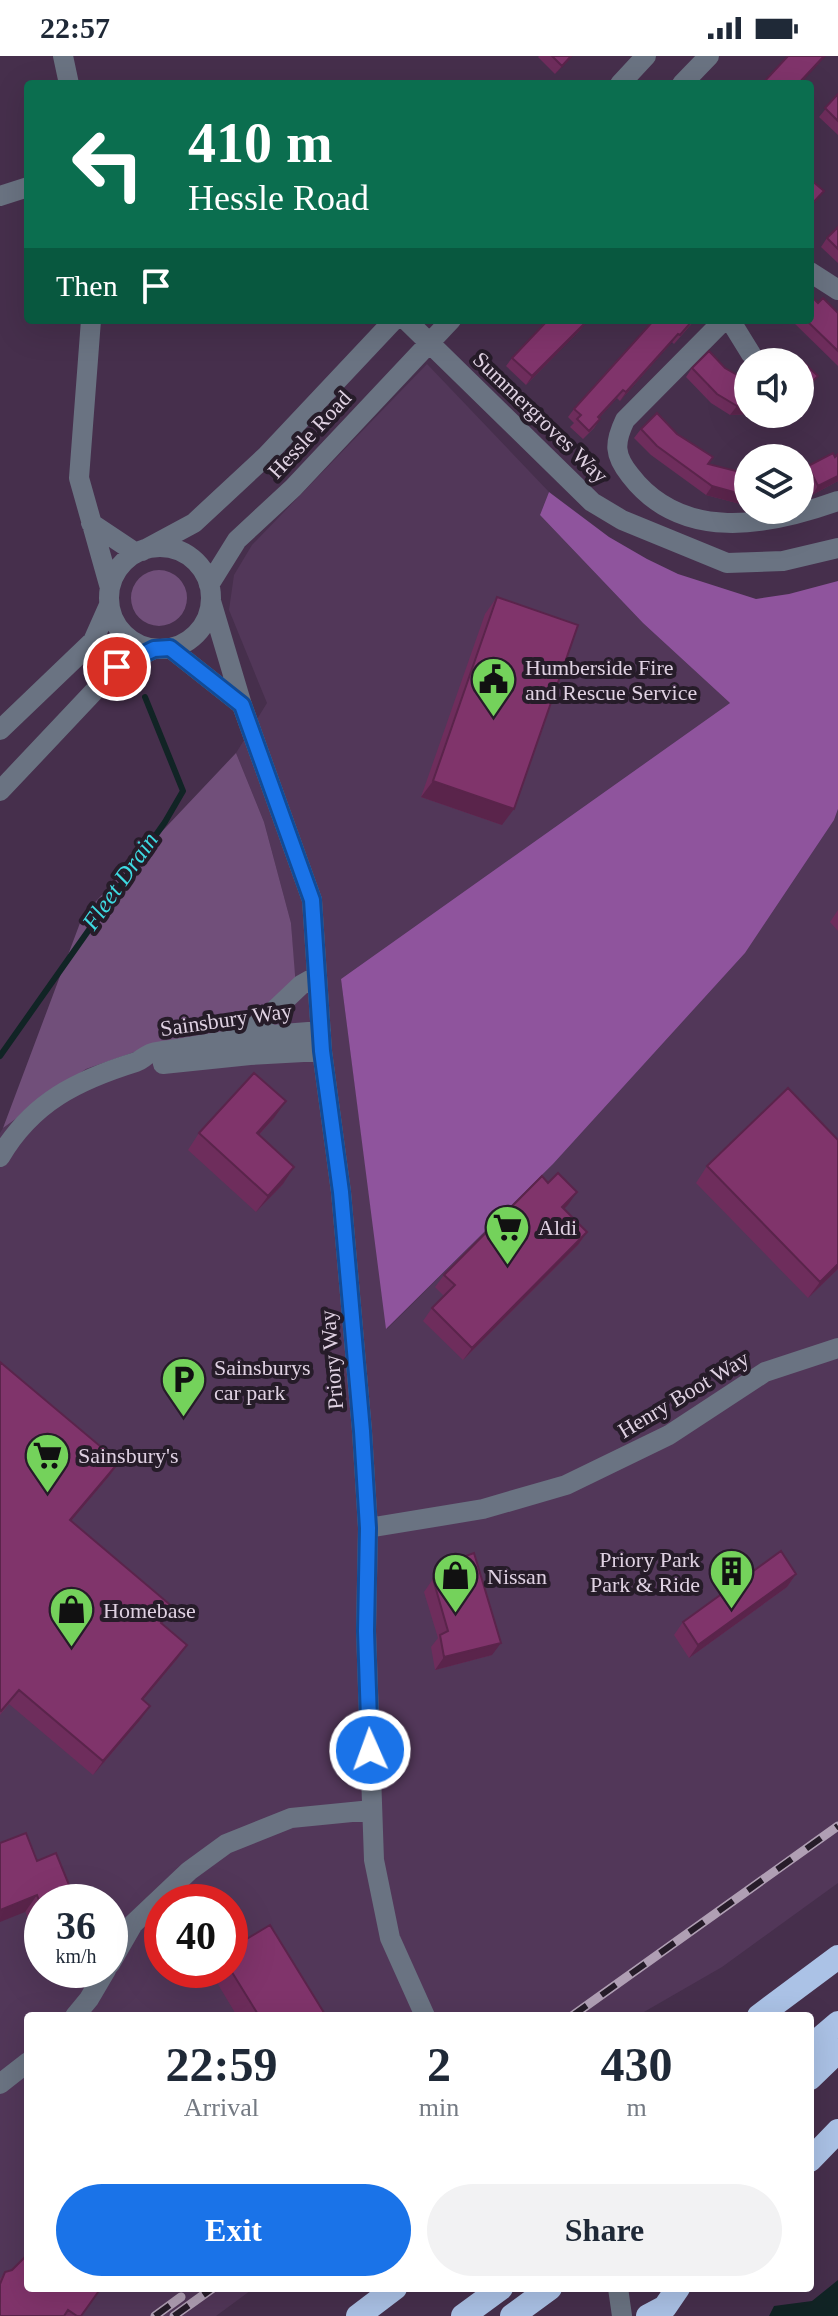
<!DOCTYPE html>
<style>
:root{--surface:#fff;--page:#f2f2f3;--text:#1f2937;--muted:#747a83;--accent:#1a73e8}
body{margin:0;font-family:Georgia,serif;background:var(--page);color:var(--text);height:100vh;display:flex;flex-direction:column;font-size:30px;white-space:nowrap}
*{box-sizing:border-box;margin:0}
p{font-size:26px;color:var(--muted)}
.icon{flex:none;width:44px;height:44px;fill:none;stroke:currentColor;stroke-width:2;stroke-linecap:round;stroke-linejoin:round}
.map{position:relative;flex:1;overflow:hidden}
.side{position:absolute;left:24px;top:1956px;width:790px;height:280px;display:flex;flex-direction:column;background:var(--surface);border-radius:8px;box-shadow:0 8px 32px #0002}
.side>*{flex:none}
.banner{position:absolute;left:24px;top:24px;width:790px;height:244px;border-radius:8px;box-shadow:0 8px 32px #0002;background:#0b6e4f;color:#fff;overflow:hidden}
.controls{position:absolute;left:734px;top:292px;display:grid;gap:16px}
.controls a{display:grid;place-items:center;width:80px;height:80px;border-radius:50%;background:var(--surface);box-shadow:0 8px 32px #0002;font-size:40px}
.speed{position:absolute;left:24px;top:1828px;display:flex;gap:16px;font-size:40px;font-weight:700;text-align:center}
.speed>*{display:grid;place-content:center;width:104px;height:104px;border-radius:50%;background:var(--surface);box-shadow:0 8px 32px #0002;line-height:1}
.speed small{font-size:20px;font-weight:400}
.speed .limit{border:12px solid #d22;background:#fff;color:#111}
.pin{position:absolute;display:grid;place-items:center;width:68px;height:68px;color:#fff;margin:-34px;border:4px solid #fff;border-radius:50%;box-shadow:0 2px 8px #0007}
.me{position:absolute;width:88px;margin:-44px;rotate:358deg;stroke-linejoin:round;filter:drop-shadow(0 0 6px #0008)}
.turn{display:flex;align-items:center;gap:28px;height:168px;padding:0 32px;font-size:36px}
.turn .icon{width:104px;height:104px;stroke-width:2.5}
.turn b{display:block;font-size:56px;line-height:68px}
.then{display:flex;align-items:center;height:76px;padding:0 32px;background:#0003;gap:16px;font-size:30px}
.eta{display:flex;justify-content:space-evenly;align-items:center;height:136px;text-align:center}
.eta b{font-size:48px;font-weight:800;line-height:56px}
.primary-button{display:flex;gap:16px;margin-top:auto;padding:16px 32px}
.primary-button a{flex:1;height:92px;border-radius:48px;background:var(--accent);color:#fff;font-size:32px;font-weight:800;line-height:92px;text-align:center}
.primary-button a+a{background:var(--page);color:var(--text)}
.status{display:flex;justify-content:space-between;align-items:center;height:56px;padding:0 40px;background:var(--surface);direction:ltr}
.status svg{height:22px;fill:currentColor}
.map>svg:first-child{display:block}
.built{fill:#523759;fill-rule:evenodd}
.green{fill:#714f7a}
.forest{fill:#8f549d}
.water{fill:#112425}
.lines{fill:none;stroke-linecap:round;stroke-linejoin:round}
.stream{stroke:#112425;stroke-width:6}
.minor{stroke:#6a7382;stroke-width:20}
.highway{stroke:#abc2e6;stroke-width:24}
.rail-casing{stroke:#b09fb4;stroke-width:9}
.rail{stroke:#261c29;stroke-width:6;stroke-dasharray:18;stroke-linecap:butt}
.wall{fill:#6e2d5c}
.shaded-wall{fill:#5a244b}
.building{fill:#80346b;stroke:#5a244b;stroke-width:2}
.route-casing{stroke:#114b97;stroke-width:20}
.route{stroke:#1a73e8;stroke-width:14}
.labels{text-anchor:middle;stroke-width:8;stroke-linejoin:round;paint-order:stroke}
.street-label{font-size:22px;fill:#dfd1e2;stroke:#261c29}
.poi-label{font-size:22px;fill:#dfd1e2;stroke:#261c29;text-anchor:start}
.water-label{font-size:24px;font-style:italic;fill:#3edbe2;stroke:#261c29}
</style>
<div class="status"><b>22:57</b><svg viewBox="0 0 49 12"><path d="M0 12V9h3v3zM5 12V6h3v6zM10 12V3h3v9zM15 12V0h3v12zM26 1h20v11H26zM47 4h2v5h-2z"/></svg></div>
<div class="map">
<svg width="838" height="2260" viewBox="0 0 838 2260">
<rect width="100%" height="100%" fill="#462f4c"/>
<path class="built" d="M427,308L549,436L540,459L643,567L730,647L341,923L387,1273L553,1108L745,897L834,764L838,753V1827L722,1911L637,1960H28V2232H254L216,2260H0V1077L3,1072L86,1013L296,945L291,867L264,766L236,697L267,647L229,554L234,519L252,489ZM42,1846H110V1914H42ZM162,1846H230V1914H162Z"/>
<path class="green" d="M131 542a28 28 0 1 1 56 0a28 28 0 1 1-56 0Z
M236,697L264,766L291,867L297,945L271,977L149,991L86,1013L3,1072L83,859Z"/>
<path class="forest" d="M549,436L609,481L647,503L678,518L756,543L789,538L838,525V753L834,764L745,897L553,1108L386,1273L341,923L730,647L643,567L540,459Z"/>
<path class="water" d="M838,2224V2260H769L774,2250L812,2245Z"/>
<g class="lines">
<path class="stream" d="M0,1000L165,766L183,735L145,641"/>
<path class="minor" d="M63,0L69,28
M620,28L646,0
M682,28L709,0
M0,140L28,131
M810,216L838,234
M91,264L79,422L110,532
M406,264L592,446L622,464L727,507L783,505L838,492
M724,264L625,364C614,387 614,399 630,419C682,487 768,470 838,445
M730,264L751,298
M91,467L136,497
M109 542a51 51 0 1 1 102 0a51 51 0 1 1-102 0Z
M142,495L194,467L266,400L394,264
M209,529L237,484L293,432L451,264
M211,545L242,649L312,844L322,995L341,1136L362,1375L368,1472L366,1575L374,1804L390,1882L425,1960
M170,592L242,649
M0,674L93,585L109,549
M0,735L117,611L154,593
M240,977L262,966L301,929L317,920
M163,1008L250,999L322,995
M0,1101C32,1046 78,1024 136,1006C142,1004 145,999 152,997C163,994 176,994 188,991C232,983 276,978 321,975
M368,1472L483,1453L566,1429L669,1379L765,1316L838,1292
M110,1908L133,1868L189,1815L226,1788L291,1762L372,1754
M75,1960L89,1943L106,1914
M0,2028L28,2006
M618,2232L622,2260"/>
<path class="highway" d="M759,1960L838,1901
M810,1991L838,1967
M810,2022L838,1995
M810,2104L838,2075
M358,2260L395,2232
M463,2260L501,2232
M512,2260L550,2232
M648,2260L665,2251L678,2232"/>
<defs>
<path id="rail" d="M572,1960L838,1770
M155,2260L181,2241
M174,2260L213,2232"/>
</defs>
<use href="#rail" class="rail-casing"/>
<use href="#rail" class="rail"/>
</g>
<path class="wall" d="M539,0H572L555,18L538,1Z
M838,38V79L819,61Z
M838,171V207L821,191L827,182Z
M818,247L838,257V310L791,264H810Z
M654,264H695L674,288L672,286L620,345L617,342L599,362L600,363L594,372L583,383L570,371L574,367L568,361L574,353Z
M587,265L581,273L526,329L506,310L512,302Z
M692,312L748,358H749L730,359L711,347L686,321Z
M641,373L708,408L748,418V450L706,439L651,399L634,382Z
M835,401L838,425L812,439L802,419L808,410Z
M497,541L502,769L421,741L485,558Z
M838,854V875L830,866Z
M274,1062L259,1079L283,1128L256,1156L188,1094L199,1077Z
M707,1110L838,1213L808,1242L696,1127Z
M548,1127L577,1136L564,1153L587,1176L578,1189L463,1304L423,1265L432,1252L444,1240L435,1231L444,1219Z
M0,1306L119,1406L109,1420L71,1465L177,1603L143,1644L150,1650L140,1664L93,1719L9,1648L0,1659Z
M796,1518L787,1531L689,1602L674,1579L683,1566Z
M433,1523L492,1599L435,1614L431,1591L438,1582L424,1536Z
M0,1787L42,1846V1876L34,1879Z
M230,1893L325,1960H237L210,1915L211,1914H230Z
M12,2214L81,2260H0V2223L5,2216Z"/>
<path class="shaded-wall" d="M571,0H572L570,3L555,18Z
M824,0H826L800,28H798Z
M587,265L581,273L526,329L532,320Z
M678,278L672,286L620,345L626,336Z
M623,334L617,342L592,370L598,361Z
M737,350H748V358H749L730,359Z
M838,420V425L812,439L818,430Z
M712,430L748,440V450L706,439Z
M433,725L514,753L502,769L421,741Z
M286,1045L274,1062L245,1094L257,1077Z
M294,1111L283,1128L256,1156L268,1140Z
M577,1136L568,1149L553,1164L562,1151Z
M587,1176L578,1189L463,1304L472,1292Z
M838,1208V1213L808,1242L820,1226Z
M119,1406L109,1420L60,1478L70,1464Z
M796,1518L787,1531L689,1602L698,1589Z
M501,1587L492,1599L435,1614L444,1601Z
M187,1589L177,1603L132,1657L142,1643Z
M150,1650L140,1664L93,1719L103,1705Z
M37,1839L25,1856L0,1866V1854Z
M42,1868V1876L34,1879Z"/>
<path class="building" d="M552,0H571L562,10Z
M788,0H824L798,28H762Z
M838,38V65L825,52Z
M810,123L824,135L810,150Z
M838,171V193L827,182Z
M810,239L818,247L823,242L838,257V295L806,264H810Z
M548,264L587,265L532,320L512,302Z
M654,264H693L680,279L678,278L626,336L623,334L598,361L600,363L589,375L577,363L581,359L574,353Z
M709,295L725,312L746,324H748V350H737L717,338L692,312Z
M801,304L818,320L802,336L800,334V306H799Z
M657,357L677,378L713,401L708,408L748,418V440L712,430L657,390L641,373Z
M833,397L835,401L838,398V420L818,430L808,410Z
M497,541L578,569L514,753L433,725Z
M254,1017L286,1045L257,1077L294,1111L268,1140L199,1077Z
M788,1032L838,1084V1208L820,1226L707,1110Z
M558,1117L577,1136L562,1151L587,1176L472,1292L432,1252L455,1229L444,1219L542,1120L548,1127Z
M0,1306L119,1406L70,1464L174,1552L161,1567L187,1589L142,1643L150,1650L103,1705L19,1634L1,1655L0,1654Z
M781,1495L796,1518L698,1589L683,1566Z
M474,1497L501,1587L444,1601L440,1579L448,1575L433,1523L448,1506Z
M26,1777L37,1805L56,1797L76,1846H42V1853L37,1839L0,1854V1787Z
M270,1869L326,1960H259L230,1913V1893Z
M28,2198V2232H101L81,2260H77L68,2254L64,2260H0V2228L5,2216L12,2214Z"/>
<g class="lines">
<defs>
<path id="route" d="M117,611L154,593L170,592L242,649L312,844L322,995L341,1136L362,1375L368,1472L366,1575L370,1694"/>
</defs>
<use href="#route" class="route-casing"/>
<use href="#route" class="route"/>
</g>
<defs>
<symbol id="civic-pin" viewBox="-11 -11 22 30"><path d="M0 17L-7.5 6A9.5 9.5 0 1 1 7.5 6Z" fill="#74d25b" stroke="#261c29"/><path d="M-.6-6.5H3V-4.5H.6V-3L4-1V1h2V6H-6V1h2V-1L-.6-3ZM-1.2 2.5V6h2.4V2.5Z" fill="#111"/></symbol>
<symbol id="supermarket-pin" viewBox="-11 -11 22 30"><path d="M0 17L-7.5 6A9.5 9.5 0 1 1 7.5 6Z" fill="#74d25b" stroke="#261c29"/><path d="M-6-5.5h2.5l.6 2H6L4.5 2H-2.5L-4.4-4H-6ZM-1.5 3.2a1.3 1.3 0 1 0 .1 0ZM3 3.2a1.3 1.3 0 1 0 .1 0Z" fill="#111"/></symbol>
<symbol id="parking-pin" viewBox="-11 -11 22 30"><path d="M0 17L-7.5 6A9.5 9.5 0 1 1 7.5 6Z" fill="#74d25b" stroke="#261c29"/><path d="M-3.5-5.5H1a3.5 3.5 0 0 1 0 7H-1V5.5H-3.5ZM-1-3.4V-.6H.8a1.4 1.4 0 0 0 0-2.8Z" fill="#111"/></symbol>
<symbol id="building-pin" viewBox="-11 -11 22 30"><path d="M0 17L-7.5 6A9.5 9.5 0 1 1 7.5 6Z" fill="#74d25b" stroke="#261c29"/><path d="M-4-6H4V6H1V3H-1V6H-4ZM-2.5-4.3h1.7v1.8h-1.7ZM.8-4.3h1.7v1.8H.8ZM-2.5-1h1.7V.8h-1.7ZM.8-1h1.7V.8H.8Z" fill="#111"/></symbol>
<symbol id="shop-pin" viewBox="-11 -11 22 30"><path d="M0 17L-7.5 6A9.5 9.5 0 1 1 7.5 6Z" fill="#74d25b" stroke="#261c29"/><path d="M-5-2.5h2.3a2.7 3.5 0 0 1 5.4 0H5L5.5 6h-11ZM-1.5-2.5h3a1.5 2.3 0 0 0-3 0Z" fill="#111"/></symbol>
</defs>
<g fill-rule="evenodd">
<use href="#civic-pin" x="468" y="598" width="51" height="69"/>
<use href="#supermarket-pin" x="482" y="1146" width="51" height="69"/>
<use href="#parking-pin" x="158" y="1298" width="51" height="69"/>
<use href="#supermarket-pin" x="22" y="1374" width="51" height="69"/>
<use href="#building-pin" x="706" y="1490" width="51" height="69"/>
<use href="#shop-pin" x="430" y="1494" width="51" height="69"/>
<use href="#shop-pin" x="46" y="1528" width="51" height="69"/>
</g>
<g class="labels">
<g class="street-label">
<text transform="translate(541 361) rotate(44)" y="8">Summergroves Way</text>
<text transform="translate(309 378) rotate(-47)" y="8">Hessle Road</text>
<text transform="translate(226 963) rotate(-8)" y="8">Sainsbury Way</text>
<text transform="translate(331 1304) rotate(-95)" y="8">Priory Way</text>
<text transform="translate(683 1338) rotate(-31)" y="8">Henry Boot Way</text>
</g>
<g class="poi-label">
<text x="525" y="619">Humberside Fire<tspan x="525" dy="25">and Rescue Service</tspan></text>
<text x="538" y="1179">Aldi</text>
<text x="214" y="1319">Sainsburys<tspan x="214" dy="25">car park</tspan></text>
<text x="78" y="1407">Sainsbury's</text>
<text x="700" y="1511" text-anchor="end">Priory Park<tspan x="700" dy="25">Park &amp; Ride</tspan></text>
<text x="487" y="1528">Nissan</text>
<text x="103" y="1562">Homebase</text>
</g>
<g class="water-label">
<text transform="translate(120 825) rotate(-55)" y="8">Fleet Drain</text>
</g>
</g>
</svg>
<div class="controls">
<a><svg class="icon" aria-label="sound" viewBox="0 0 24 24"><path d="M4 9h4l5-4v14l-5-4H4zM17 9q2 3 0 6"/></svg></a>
<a><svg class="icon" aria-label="layers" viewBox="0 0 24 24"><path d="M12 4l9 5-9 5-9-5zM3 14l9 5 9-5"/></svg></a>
</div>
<div class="speed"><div>36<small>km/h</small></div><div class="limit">40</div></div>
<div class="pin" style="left:117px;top:611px;background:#d93025"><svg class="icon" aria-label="arrive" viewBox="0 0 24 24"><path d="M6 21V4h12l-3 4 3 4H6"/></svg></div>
<svg class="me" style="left:370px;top:1694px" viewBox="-20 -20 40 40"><circle r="17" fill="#1a73e8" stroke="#fff" stroke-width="3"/><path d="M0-11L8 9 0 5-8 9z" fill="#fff"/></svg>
<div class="banner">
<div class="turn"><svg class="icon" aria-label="left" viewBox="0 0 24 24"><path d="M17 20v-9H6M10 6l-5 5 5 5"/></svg><div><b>410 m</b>Hessle Road</div></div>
<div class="then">Then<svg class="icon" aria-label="arrive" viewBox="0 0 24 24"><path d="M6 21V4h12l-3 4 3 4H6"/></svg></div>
</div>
<section class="side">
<div class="eta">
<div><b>22:59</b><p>Arrival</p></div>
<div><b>2</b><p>min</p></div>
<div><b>430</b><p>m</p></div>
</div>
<div class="primary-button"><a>Exit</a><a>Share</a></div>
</section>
</div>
